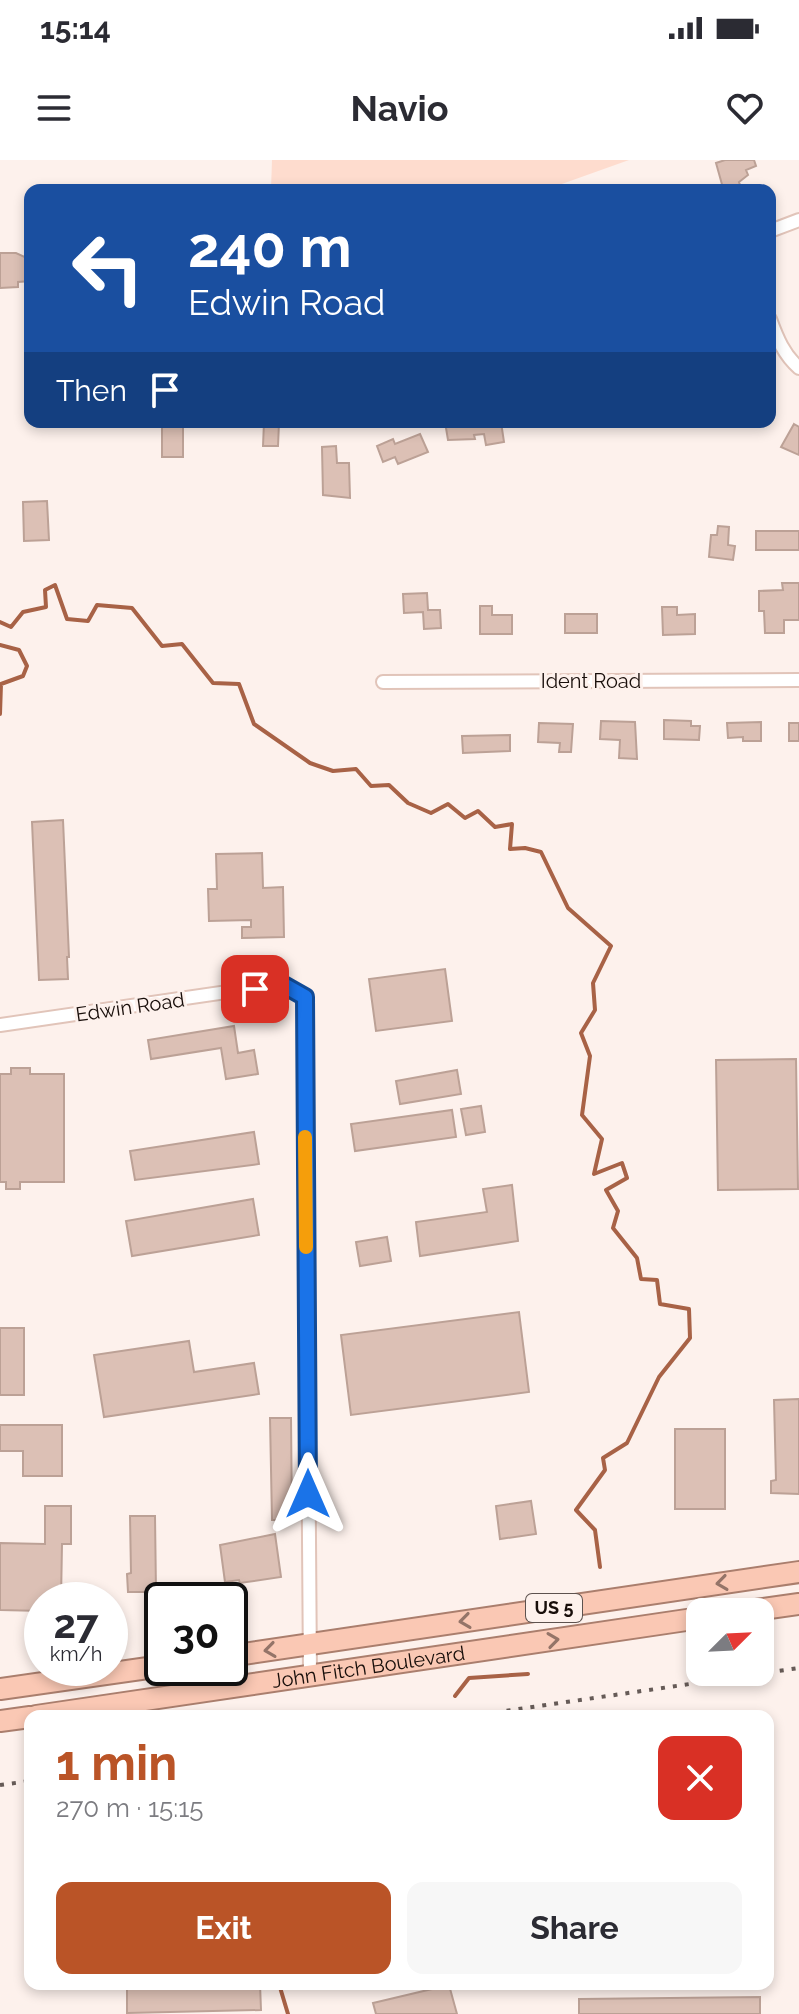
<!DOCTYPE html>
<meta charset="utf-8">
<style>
:root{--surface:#fff;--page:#f7f7f7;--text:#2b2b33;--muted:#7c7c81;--accent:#ba5427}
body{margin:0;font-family:Raleway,sans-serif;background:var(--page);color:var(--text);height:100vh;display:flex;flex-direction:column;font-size:30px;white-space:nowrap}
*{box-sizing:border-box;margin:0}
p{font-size:26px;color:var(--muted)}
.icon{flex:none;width:44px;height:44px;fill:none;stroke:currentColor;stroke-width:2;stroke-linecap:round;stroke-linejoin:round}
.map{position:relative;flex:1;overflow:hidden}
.sheet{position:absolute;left:24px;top:1550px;width:750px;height:280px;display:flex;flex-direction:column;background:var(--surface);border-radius:16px;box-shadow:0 4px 12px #0003}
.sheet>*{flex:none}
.banner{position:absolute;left:24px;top:24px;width:752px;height:244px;border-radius:16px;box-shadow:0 4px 12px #0003;background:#1a4fa0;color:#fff;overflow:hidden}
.needle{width:52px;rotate:66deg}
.buttons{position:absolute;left:686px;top:1438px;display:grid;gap:16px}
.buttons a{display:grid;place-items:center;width:88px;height:88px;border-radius:16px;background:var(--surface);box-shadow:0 4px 12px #0003;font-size:40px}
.speed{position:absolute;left:24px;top:1422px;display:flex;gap:16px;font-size:40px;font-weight:700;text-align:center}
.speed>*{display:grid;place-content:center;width:104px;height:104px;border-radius:50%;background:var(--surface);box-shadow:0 4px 12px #0003;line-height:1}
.speed small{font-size:20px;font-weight:400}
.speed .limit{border:4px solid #111;border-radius:12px;background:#fff;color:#111}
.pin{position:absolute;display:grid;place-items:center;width:68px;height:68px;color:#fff;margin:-34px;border-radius:16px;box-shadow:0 4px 12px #0006}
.me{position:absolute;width:88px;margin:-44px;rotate:0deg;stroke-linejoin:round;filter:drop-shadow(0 0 6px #0008)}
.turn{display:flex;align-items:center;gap:28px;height:168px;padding:0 32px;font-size:36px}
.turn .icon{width:104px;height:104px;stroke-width:2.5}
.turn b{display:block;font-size:56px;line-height:68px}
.then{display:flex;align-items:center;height:76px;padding:0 32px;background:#0003;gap:16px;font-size:30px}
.round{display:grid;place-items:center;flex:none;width:84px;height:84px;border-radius:16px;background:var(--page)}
.summary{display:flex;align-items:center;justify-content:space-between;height:136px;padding:0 32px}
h1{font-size:48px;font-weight:700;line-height:60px;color:var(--accent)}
.button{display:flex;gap:16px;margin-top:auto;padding:16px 32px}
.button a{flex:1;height:92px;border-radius:16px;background:var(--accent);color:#fff;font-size:32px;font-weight:700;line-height:92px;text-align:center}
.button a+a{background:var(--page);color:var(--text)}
.status{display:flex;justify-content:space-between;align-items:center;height:56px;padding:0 40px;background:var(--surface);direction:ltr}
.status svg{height:22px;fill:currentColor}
header{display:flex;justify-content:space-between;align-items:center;height:104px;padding:0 32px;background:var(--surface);font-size:36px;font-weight:700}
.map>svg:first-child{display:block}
.green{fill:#fedcce}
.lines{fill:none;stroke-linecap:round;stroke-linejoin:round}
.stream{stroke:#a86246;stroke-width:4}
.building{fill:#dcc0b5;stroke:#bca196;stroke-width:2}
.minor-casing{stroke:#e1c4b9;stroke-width:16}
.trunk-casing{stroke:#aa7e6d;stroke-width:24}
.minor{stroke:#fff;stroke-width:12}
.trunk{stroke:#fac8b4;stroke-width:20}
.rail{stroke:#665b57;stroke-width:4;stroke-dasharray:4 8;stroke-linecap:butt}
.oneway{stroke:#947468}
.route-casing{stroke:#114b97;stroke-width:20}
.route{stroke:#1a73e8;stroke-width:14}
.slow{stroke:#f59e0b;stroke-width:14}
.labels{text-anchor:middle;stroke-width:6;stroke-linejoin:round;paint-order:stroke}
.shield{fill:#fdf1ec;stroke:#5d524e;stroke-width:2}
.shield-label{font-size:18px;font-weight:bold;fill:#180e0a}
.street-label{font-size:20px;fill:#180e0a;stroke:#fdf1ec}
</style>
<div class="status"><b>15:14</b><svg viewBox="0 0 49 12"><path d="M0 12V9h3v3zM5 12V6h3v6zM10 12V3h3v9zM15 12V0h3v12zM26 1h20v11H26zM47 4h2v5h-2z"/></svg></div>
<header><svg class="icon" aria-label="menu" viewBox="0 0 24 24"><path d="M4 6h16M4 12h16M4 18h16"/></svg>Navio<svg class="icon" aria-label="heart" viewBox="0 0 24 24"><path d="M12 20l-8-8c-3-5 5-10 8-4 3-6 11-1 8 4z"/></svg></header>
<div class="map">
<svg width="799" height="1854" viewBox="0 0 799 1854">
<rect width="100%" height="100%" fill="#fdf1ec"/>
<path class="green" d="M272,0H629L545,30H271Z"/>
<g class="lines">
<path class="stream" d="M0,462L11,467L23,452L46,447L45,430L55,425L67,459L88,461L97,445L132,448L162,486L182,484L213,523L239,524L254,564L310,603L333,611L356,609L371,626L389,625L408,643L431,653L448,644L465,658L478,651L495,667L512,664L510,689L525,688L541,692L568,748L611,786L593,823L595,850L581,873L590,896L582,955L602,979L594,1014L622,1003L627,1018L606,1030L618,1051L613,1068L637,1098L641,1119L657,1120L660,1144L689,1149L690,1178L659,1217L627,1283L603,1298L605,1310L576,1350L595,1370L600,1407
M0,485L19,490L27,506L23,516L1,524L0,554
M455,1536L469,1518L528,1514
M279,1824L288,1854"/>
</g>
<path class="building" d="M725,0H754L756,6L746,10L748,15L739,22L740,25L727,30L723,28L716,3Z
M0,93H16L29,99L30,121L18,122V127L0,128Z
M162,262H183V297H162Z
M264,262L279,263L278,286H263Z
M445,262H501L504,282L486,285L484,274L474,275L475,279L448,280Z
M794,264L799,267V295L781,287Z
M420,274L428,292L398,304L395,297L383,302L377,286L393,279L395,284Z
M336,286L337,303H349L350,338L323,335L322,287Z
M47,341L49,380L24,381L23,342Z
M718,366L729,367L728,385L735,386L733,400L709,397L711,375H717Z
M756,371H799V390H756Z
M782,423H799V460H784V473H765L764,451H759V431L783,430Z
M427,433L428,450H440L441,468L424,469L423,452L404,453L403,434Z
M480,446H492V455H512V474H480Z
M662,447H677V455L695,454V474L663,475Z
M565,454H597V473H565Z
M664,560L691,561V566H700L699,580L664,579Z
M601,561L635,562L637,599L619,598L620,580L600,579Z
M761,562V581H743V577L728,578L727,563Z
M539,563L573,564L571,592H559L560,583L538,582Z
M789,563H799V581H789Z
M510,575V591L463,593L462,576Z
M63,660L69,797H67L68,819L39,820L32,662Z
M262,693L263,728L283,727L284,777L242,778V767H251V760L209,761L208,729H217L216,694Z
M445,809L452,861L376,871L369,819Z
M234,866L238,893L254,890L258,914L226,919L221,888L151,899L148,880Z
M796,899L798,1029L718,1030L716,900Z
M11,908H30V914H64V1022H20V1029H6V1022H0V914H11Z
M457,910L461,934L400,944L396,921Z
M481,946L485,972L466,975L461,949Z
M452,950L456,977L355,991L351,964Z
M254,972L259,1004L135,1020L130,991Z
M512,1025L518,1081L420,1096L416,1062L487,1052L483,1029Z
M253,1039L259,1075L132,1096L126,1061Z
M387,1077L391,1101L360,1106L356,1082Z
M519,1152L529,1232L351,1255L341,1175Z
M0,1168H24V1235H0Z
M189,1181L194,1212L254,1203L259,1234L104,1257L94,1195Z
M799,1239V1334L771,1333V1321L776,1320L774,1240Z
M270,1258H291L292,1360H272Z
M0,1265H62V1316H23V1291H0Z
M675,1269H725V1349H675Z
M531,1341L536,1374L500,1379L496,1346Z
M45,1346H71V1384H62L61,1440H42V1451L0,1450V1383L45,1384Z
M130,1356H155L156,1432H128L127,1414L131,1413Z
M275,1374L281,1417L240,1423L239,1420L225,1422L220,1385Z
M127,1824H260L261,1850L127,1853Z
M449,1825L457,1854H376L373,1843Z
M760,1837V1854H579V1839Z"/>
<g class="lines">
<defs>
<path id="minor" d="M770,71L799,60
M770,159C777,178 784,195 799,208
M383,522L799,520
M0,865L282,824L305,837L310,1515"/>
<g id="trunk">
<path d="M741,1452L799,1444"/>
<path d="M230,1496L799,1412"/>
<path d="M0,1529L162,1506"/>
<path id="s1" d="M36,1556L700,1458"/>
<path d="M0,1561L30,1557"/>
</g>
</defs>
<use href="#minor" class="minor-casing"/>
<use href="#trunk" class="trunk-casing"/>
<use href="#minor" class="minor"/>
<use href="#trunk" class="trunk"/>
<path class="rail" d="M471,1556L799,1508
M0,1625L30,1621"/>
</g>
<defs><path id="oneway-chevron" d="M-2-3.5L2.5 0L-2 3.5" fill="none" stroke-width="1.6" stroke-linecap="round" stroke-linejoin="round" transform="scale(2)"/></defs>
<g class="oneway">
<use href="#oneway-chevron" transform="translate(722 1423) rotate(172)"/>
<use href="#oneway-chevron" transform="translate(465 1461) rotate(172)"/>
<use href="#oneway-chevron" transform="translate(553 1480) rotate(-8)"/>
<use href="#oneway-chevron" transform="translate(270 1490) rotate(172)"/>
</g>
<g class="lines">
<defs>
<path id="route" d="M255,829L282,824L305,837L308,1334"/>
</defs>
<use href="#route" class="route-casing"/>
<use href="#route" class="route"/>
<path class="slow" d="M305,977L306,1087"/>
</g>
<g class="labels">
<rect class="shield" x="526" y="1434" width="56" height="28" rx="6"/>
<g class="shield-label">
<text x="554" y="1454">US 5</text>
</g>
<g class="street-label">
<text x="591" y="528">Ident Road</text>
<text transform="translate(130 847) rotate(-8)" y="7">Edwin Road</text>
<text dy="7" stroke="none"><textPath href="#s1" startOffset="336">John Fitch Boulevard</textPath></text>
</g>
</g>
</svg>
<div class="buttons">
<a><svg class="needle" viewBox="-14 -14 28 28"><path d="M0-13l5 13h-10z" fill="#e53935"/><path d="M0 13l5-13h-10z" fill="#7c7c81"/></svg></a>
</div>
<div class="speed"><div>27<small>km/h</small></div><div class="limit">30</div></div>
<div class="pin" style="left:255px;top:829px;background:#d93025"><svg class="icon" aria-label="arrive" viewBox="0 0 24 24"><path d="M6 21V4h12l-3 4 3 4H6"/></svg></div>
<svg class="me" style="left:308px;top:1334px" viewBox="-20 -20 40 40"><path d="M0-17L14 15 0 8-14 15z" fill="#1a73e8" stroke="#fff" stroke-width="4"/></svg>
<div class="banner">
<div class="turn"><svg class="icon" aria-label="left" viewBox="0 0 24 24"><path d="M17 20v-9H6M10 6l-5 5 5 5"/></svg><div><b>240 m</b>Edwin Road</div></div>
<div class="then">Then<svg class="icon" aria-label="arrive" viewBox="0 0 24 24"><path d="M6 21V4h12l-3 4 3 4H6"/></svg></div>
</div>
<section class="sheet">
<div class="summary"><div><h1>1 min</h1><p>270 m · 15:15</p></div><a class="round" style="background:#d93025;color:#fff"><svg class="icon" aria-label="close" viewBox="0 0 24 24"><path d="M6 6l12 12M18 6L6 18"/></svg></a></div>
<div class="button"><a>Exit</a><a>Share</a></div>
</section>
</div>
